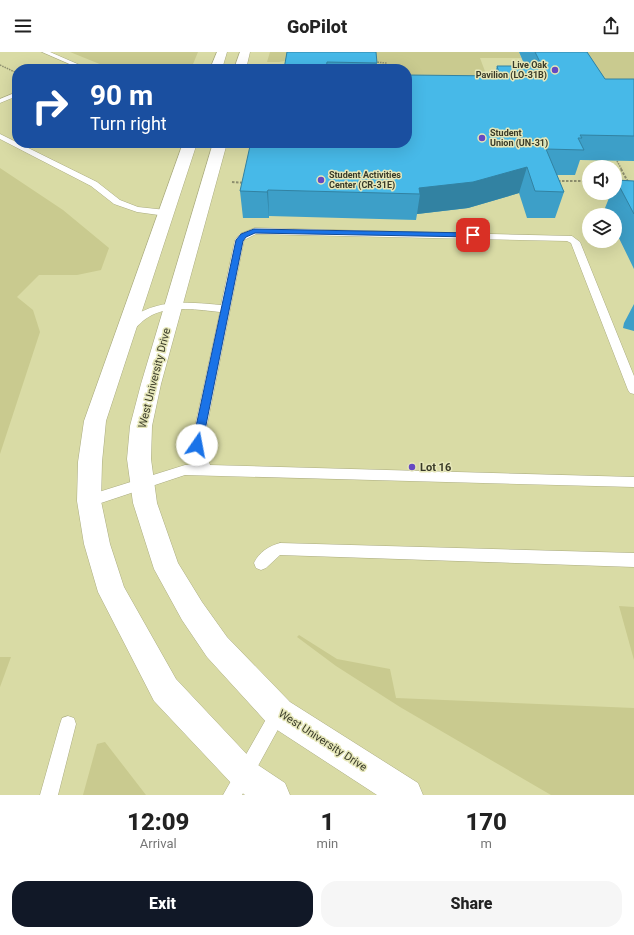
<!DOCTYPE html>
<style>
:root{--surface:#fff;--page:#f6f6f6;--text:#222;--muted:#767676;--accent:#111827}
body{margin:0;font-family:Roboto,sans-serif;background:var(--page);color:var(--text);height:100vh;display:flex;flex-direction:column;font-size:15px;white-space:nowrap}
*{box-sizing:border-box;margin:0}
p{font-size:13px;color:var(--muted)}
.icon{flex:none;width:22px;height:22px;fill:none;stroke:currentColor;stroke-width:2;stroke-linecap:round;stroke-linejoin:round}
.map{position:relative;height:743px;overflow:hidden}
.panel{display:flex;flex-direction:column;background:var(--surface);flex:1}
.panel>*{flex:none}
.banner{position:absolute;left:12px;top:12px;width:400px;height:84px;border-radius:16px;box-shadow:0 4px 16px #0002;background:#1a4fa0;color:#fff;overflow:hidden}
.buttons{position:absolute;left:582px;top:108px;display:grid;gap:8px}
.buttons a{display:grid;place-items:center;width:40px;height:40px;border-radius:50%;background:var(--surface);box-shadow:0 4px 16px #0002;font-size:20px}
.pin{position:absolute;display:grid;place-items:center;width:34px;height:34px;color:#fff;margin:-17px;border-radius:8px;box-shadow:0 2px 6px #0006}
.me{position:absolute;width:44px;margin:-22px;rotate:12deg;stroke-linejoin:round;filter:drop-shadow(0 0 3px #0008)}
.turn{display:flex;align-items:center;gap:14px;height:84px;padding:0 12px;font-size:18px}
.turn .icon{width:52px;height:52px;stroke-width:2.5}
.turn b{display:block;font-size:28px;line-height:34px}
.eta{display:flex;justify-content:space-evenly;align-items:center;height:68px;text-align:center}
.eta b{font-size:24px;font-weight:800;line-height:28px}
.cta{display:flex;gap:8px;margin-top:auto;padding:8px 12px}
.cta a{flex:1;height:46px;border-radius:16px;background:var(--accent);color:#fff;font-size:16px;font-weight:800;line-height:46px;text-align:center}
.cta a+a{background:var(--page);color:var(--text)}
header{display:flex;justify-content:space-between;align-items:center;height:52px;padding:0 12px;background:var(--surface);font-size:18px;font-weight:800}
.map>svg:first-child{display:block}
.built{fill:#d9dba5;fill-rule:evenodd}
.green{fill:#c9ca8f}
.lines{fill:none;stroke-linecap:round;stroke-linejoin:round}
.lane-casing{stroke:#abac81;stroke-width:1}
.secondary-casing{stroke:#abac81;stroke-width:1}
.path-far1{stroke:#8d8e6e;stroke-width:1.5;stroke-dasharray:1.5 1;stroke-linecap:butt}
.path{stroke:#8d8e6e;stroke-width:2;stroke-dasharray:2.5 1.5;stroke-linecap:butt}
.lane{fill:#fff;fill-rule:evenodd}
.secondary{fill:#fff;fill-rule:evenodd}
.wall{fill:#3d9fc8}
.shaded-wall{fill:#3282a2}
.building{fill:#47b9e8;stroke:#3282a2}
.route{fill:#1a73e8;stroke:#114b97}
.poi-dot{fill:#6549c2;stroke:#e6e7b9;stroke-width:1.5}
.labels{text-anchor:middle;stroke-width:3;stroke-linejoin:round;paint-order:stroke}
.far-poi-label{font-size:9px;font-weight:bold;fill:#393a28;stroke:#e6e7b9;text-anchor:start}
.street-label{font-size:11px;fill:#393a28;stroke:#e6e7b9}
.poi-label{font-size:11px;font-weight:bold;fill:#393a28;stroke:#e6e7b9;text-anchor:start}
</style>
<header><svg class="icon" aria-label="menu" viewBox="0 0 24 24"><path d="M4 6h16M4 12h16M4 18h16"/></svg>GoPilot<svg class="icon" aria-label="share" viewBox="0 0 24 24"><path d="M12 15V3M7 8l5-5 5 5M5 13v7h14v-7"/></svg></header>
<div class="map">
<svg width="634" height="743" viewBox="0 0 634 743">
<rect width="100%" height="100%" fill="#e6e7b9"/>
<path class="built" d="M0,0H634V743H0ZM17,17H407V91H17ZM589,115H615V141H589ZM589,163H615V189H589Z"/>
<path class="green" d="M70,0H198L191,17H112Z
M270,0H519L521,6H480L495,46L407,45V17H374L295,7L279,10H267Z
M526,0H634V34H590Z
M0,116L63,158L109,196L101,218L77,223H39L17,245L33,258L40,280L0,402Z
M619,554L634,555V608Z
M299,583L337,607L390,617L396,646L634,656V743H551L400,655L336,614L297,585Z
M0,605H11L0,635Z
M105,690L146,743H83L97,692Z"/>
<g class="lines">
<defs>
<path id="lane" d="M42,0H50L89,17H81Z
M17,40V44L0,51V47Z
M0,82L97,130L120,148L138,155L166,158L170,161L166,164L137,160L114,152L91,134L0,87Z
M255,176L572,184L580,190L634,324V342L630,341L628,338L571,191L567,189L256,182L244,188L203,393L210,413L634,425V435L185,423L89,455L84,453L82,449L84,445L89,443L185,413H198L191,393L220,260C199,258 172,253 152,263C144,267 137,274 131,281H123L122,278C143,245 188,250 221,253L235,188L240,182Z
M280,491L634,501V515L280,503L266,516L261,518L256,516L254,511C259,500 269,494 280,491Z
M279,653L285,655L287,661L242,743H223L273,655Z
M68,664L74,666L76,672L58,743H40L60,672L62,666Z"/>
<path id="secondary" d="M217,0H227L222,17H210Z
M240,0H250L246,17H234Z
M183,91H197L106,369L102,410L101,449L110,492L124,535L176,627L255,711L285,731L290,743H245L233,733L154,649L98,540L84,492L77,449L78,410L84,369Z
M213,91H227L161,332L152,374L151,407L157,451L178,511L202,550L227,585L290,650L418,731L423,743H377L268,672L207,605L182,568L154,517L133,451L127,407L130,374L141,332Z"/>
</defs>
<use href="#lane" class="lane-casing"/>
<use href="#secondary" class="secondary-casing"/>
<path class="path-far1" d="M375,10L386,11V17
M0,13L17,21
M617,109L622,118"/>
<path class="path" d="M621,117L628,130
M558,129H589
M232,130L245,131"/>
<use href="#lane" class="lane"/>
<use href="#secondary" class="secondary"/>
</g>
<path class="wall" d="M287,0L377,11L376,17H284Z
M519,0H587L605,27H634V109L580,108L575,123H557L564,140L555,166H527L519,141L468,156L417,162L416,168L269,164V166H243L240,139L273,95L407,91L494,24L497,14H525Z
M616,128L634,129V217L615,178V163H608L605,156L611,141H615V131Z
M634,252V279L623,276L624,271Z"/>
<path class="shaded-wall" d="M527,115L519,141L468,156L417,162L420,142L419,136Z
M268,138L269,164V166L267,140Z"/>
<path class="building" d="M287,0H376L377,11L327,10L326,17H284Z
M535,0H587L605,27H634V84L580,83L582,86H578L584,98L546,97L564,140L535,139L527,115L473,130L419,136L420,142L268,138L267,140L240,139L250,94L273,95L275,91H407V23L500,24L497,14H542Z
M616,128L634,129V162Z"/>
<path class="route" d="M254,177L473,181L477,183L473,185L255,181L246,185L243,189L202,393L197,396L192,393L236,188L241,182Z"/>
<g class="poi-dot">
<circle cx="555" cy="18" r="4"/>
<circle cx="482" cy="86" r="4"/>
<circle cx="321" cy="128" r="4"/>
<circle cx="412" cy="415" r="4"/>
</g>
<g class="labels">
<g class="far-poi-label">
<text x="547" y="16" text-anchor="end">Live Oak<tspan x="547" dy="10">Pavilion (LO-31B)</tspan></text>
<text x="490" y="84">Student<tspan x="490" dy="10">Union (UN-31)</tspan></text>
<text x="329" y="126">Student Activities<tspan x="329" dy="10">Center (CR-31E)</tspan></text>
</g>
<g class="street-label">
<text transform="translate(154 326) rotate(-76)" y="4">West University Drive</text>
<text transform="translate(323 688) rotate(33)" y="4">West University Drive</text>
</g>
<g class="poi-label">
<text x="420" y="419">Lot 16</text>
</g>
</g>
</svg>
<div class="buttons">
<a><svg class="icon" aria-label="sound" viewBox="0 0 24 24"><path d="M4 9h4l5-4v14l-5-4H4zM17 9q2 3 0 6"/></svg></a>
<a><svg class="icon" aria-label="layers" viewBox="0 0 24 24"><path d="M12 4l9 5-9 5-9-5zM3 14l9 5 9-5"/></svg></a>
</div>
<div class="pin" style="left:473px;top:183px;background:#d93025"><svg class="icon" aria-label="arrive" viewBox="0 0 24 24"><path d="M6 21V4h12l-3 4 3 4H6"/></svg></div>
<svg class="me" style="left:197px;top:393px" viewBox="-20 -20 40 40"><circle r="19" fill="#fff"/><path d="M0-13L10 11 0 6-10 11z" fill="#1a73e8"/></svg>
<div class="banner">
<div class="turn"><svg class="icon" aria-label="right" viewBox="0 0 24 24"><path d="M7 20v-9h11M14 6l5 5-5 5"/></svg><div><b>90 m</b>Turn right</div></div>
</div>
</div>
<section class="panel">
<div class="eta">
<div><b>12:09</b><p>Arrival</p></div>
<div><b>1</b><p>min</p></div>
<div><b>170</b><p>m</p></div>
</div>
<div class="cta"><a>Exit</a><a>Share</a></div>
</section>
